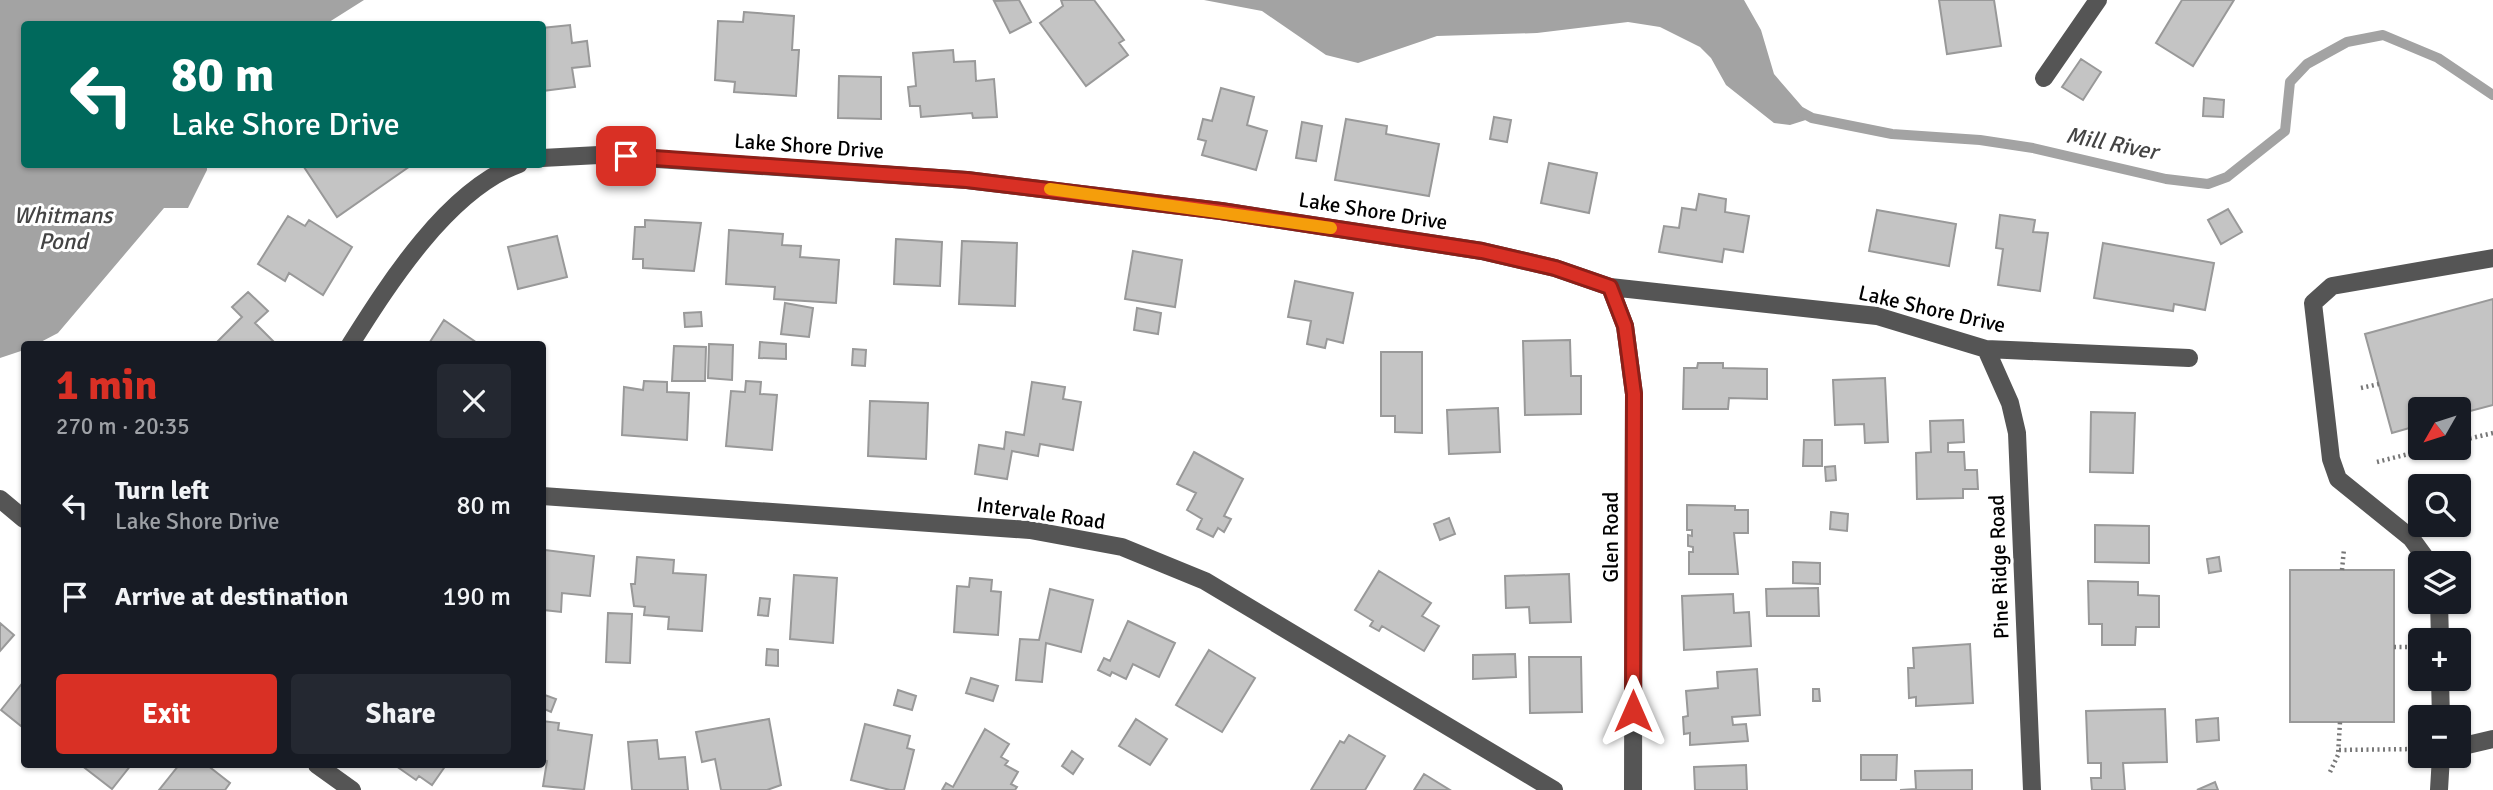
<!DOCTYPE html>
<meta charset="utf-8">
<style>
:root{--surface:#171b24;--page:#242831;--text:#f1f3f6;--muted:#9ea1a6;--accent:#d93025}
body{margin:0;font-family:Signika,sans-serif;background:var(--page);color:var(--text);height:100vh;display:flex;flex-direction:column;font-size:26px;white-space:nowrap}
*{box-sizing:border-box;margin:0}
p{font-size:23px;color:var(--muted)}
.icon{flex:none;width:38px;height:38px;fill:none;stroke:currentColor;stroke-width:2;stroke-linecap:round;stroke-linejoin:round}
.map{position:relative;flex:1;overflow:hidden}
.drawer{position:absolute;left:21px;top:341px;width:525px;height:427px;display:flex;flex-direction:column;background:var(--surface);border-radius:7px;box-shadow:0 2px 5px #0004}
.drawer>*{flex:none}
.guide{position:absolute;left:21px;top:21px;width:525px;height:147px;border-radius:7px;box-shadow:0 2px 5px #0004;background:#00695c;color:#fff;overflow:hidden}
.needle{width:46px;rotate:231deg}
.fabs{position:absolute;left:2408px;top:397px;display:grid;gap:14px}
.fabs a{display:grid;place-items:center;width:63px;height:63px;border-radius:7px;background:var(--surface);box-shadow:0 2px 5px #0004;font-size:35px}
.pin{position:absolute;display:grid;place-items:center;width:60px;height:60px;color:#fff;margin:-30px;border-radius:14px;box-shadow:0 4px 10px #0006}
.me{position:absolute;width:77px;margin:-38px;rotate:0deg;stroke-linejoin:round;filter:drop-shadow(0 0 5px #0008)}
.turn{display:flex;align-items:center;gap:24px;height:147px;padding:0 35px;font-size:32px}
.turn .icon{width:91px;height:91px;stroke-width:2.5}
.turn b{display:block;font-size:49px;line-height:60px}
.round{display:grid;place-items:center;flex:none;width:74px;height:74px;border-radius:7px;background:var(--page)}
.summary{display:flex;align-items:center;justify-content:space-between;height:119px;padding:0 35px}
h1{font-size:42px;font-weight:700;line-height:52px;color:var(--accent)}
.cta{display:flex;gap:14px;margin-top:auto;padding:14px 35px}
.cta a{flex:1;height:80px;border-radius:7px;background:var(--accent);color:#fff;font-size:28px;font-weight:700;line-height:80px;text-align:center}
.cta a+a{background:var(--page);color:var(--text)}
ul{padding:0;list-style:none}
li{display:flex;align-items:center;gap:21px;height:91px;padding:0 35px}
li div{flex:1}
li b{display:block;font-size:26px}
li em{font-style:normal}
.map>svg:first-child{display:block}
.water{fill:#a3a3a3}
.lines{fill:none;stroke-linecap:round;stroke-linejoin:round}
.stream{stroke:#a3a3a3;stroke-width:10}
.building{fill:#c4c4c4;stroke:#999;stroke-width:2}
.path{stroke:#777;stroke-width:4.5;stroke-dasharray:2 3.5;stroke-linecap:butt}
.minor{stroke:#555;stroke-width:18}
.route-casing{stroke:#8d1f18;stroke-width:18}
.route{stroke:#d93025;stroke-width:12}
.slow{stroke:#f59e0b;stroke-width:12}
.labels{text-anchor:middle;stroke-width:6;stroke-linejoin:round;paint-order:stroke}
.street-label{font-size:21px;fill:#000;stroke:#fff}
.water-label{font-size:23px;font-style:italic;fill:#444;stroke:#fff}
</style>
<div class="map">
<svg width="2493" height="790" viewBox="0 0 2493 790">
<rect width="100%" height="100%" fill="#fff"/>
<path class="water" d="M0,0H364L326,24H24V164H207V170L188,208H164L58,333L35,345H24V350L0,358Z
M1204,0H1744L1761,30L1774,74L1812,118L1790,125L1774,123L1726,85L1711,58L1700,47L1660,27L1628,22L1537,33L1437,36L1358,63L1326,55L1262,11Z"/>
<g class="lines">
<path class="stream" d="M1801,112L1812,118L1892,134L1980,140L2033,148L2166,179L2208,184L2227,177L2285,131L2290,82L2307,64L2347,42L2383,35L2438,58L2493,95"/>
</g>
<path class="building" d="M1019,0L1031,22L1010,33L994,1Z
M1094,0L1124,40L1119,43L1128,55L1086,86L1040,23L1063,6L1061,0Z
M1939,0H1994L2001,46L1947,54Z
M2182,0H2234L2193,66L2156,43Z
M744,12L794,16L792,50H799L796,96L734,92L735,82L715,80L718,21L743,22Z
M570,25L572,43L587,41L590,66L572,68L575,87L542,91V28Z
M953,50L954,62L975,61L976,81L994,79L997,117L973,118L972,113L921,117L920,106H910L908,87L916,86L913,53Z
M2081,59L2101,72L2083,100L2062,87Z
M839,76L881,77V119L838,118Z
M1221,88L1254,97L1247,125L1267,131L1256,170L1202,155L1206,141L1198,139L1203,119L1212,121Z
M2204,98L2224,100L2223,117L2203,116Z
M1494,117L1511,120L1507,142L1490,139Z
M1346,119L1387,126L1386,134L1439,144L1429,196L1335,180Z
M1302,122L1322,126L1316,161L1296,158Z
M1549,163L1597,173L1589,213L1541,203Z
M302,164H413L337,217Z
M1699,194L1726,199L1725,212L1749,216L1743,252L1724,249L1722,262L1659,252L1664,226L1679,228L1682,208L1696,210Z
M2228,209L2242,232L2221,244L2208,220Z
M1877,210L1956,224L1949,266L1869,251Z
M2000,215L2035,220L2033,232L2048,233L2040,291L1998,285L2003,249L1996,248Z
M288,216L305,226L309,220L352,247L323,295L289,273L285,281L258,264Z
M645,220L701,223L694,271L643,268V259H633L635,227H645Z
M729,230L783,234L782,245L801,246L800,257L839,260L836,303L774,299L775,287L726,284Z
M557,236L567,277L518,289L508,247Z
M896,239L942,242L940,286L894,284Z
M962,241L1017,243L1015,306L959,304Z
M2103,243L2214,263L2205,310L2174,304L2173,311L2094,298Z
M1133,251L1182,260L1175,307L1125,299Z
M1295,281L1353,293L1343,343L1327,339L1325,348L1307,344L1311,321L1288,317Z
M248,292L268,311L255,323L277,345H214L242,317L232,307Z
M2493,299V405L2459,414V410H2420V425L2392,433L2365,334Z
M785,303L813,308L809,337L781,334Z
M1137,308L1161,313L1158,334L1134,330Z
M701,312L702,326L685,327L684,313Z
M444,320L480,345H428Z
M1570,340L1571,376H1581V414L1525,415L1523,341Z
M760,342L786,344V359L759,358Z
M709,344L733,345L732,380L708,378Z
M674,346L706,347L705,381H672Z
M853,349L866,350L865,366L852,365Z
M1381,352H1422V433L1395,432V416H1381Z
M1698,363H1723V368L1767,369V399L1729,398L1728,409H1683L1684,368H1697Z
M1885,378L1888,442L1865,443L1864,424L1835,425L1833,380Z
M644,381L667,382V392L689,393L687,440L622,435L624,387L643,390Z
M746,381L761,382L760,394L777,395L772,450L726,446L731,391L745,392Z
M1032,382L1065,387L1063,399L1081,402L1073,450L1040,444L1038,456L1012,451L1007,479L975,474L979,445L1004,449L1006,432L1024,435Z
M870,401L928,403L926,459L868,456Z
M1498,408L1500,452L1449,454L1447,410Z
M2091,412L2135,413L2133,473L2090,472Z
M1963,420L1964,442L1948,443V452H1964L1965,470H1977L1978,489H1963V498L1917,499L1916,453L1931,452L1930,421Z
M1804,440H1822V466H1803Z
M1194,452L1243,479L1224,516L1231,519L1224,532L1218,528L1213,537L1197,529L1202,519L1187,510L1196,493L1177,484Z
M1835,466L1836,480L1826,481L1825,467Z
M1687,505L1735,506V510H1748V533H1734L1738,574H1689V552H1693V547L1688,546V535L1692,536V530H1687Z
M1831,512L1848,514L1847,531L1830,529Z
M1449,518L1455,534L1440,540L1434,524Z
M2095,525L2149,526V563L2095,562Z
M545,550L594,556L590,596L562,593L561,612L544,610Z
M637,557L674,560L673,573L706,575L702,631L668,629L669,617L644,615L645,607L634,606L631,584H635Z
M2219,557L2221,571L2209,573L2207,559Z
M1793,562L1820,563V584L1793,583Z
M2290,570H2394V722H2290Z
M1379,571L1431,603L1422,616L1439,626L1424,651L1382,626L1379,631L1370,626L1373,621L1355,610Z
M1569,574L1571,622L1530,623L1529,607L1506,608L1505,576Z
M794,575L837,578L833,643L790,639Z
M970,578L992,580L991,591L1001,592L998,635L954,632L957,586L969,587Z
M2088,581L2138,582V595L2159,596V627H2136L2135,645H2102V624H2089Z
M1818,588L1819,616H1767L1766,589Z
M1050,589L1093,600L1081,652L1046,643L1042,682L1016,680L1020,639L1039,640Z
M1733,594L1734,613L1749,612L1751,646L1684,650L1682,596Z
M760,598L770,599L768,616L758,615Z
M608,613L632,614L630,663L606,662Z
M1128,621L1175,643L1159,677L1133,664L1126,679L1112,672L1110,676L1098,670L1104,658L1110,661Z
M0,623L14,635L0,651Z
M1970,644L1973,703L1916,706V697L1909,698L1908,668H1914L1913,648Z
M767,649L778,650V666L766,665Z
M1209,650L1255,678L1222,732L1176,705Z
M1515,654L1516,677L1473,679V655Z
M1529,657H1581L1582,712L1530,713Z
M1757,669L1760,715L1732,717L1733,725L1746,724L1748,741L1690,745V733L1684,734L1683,717L1688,716L1686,691L1718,688L1717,672Z
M971,678L998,686L993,701L966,693Z
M24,681V722L21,726L1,710Z
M1813,689H1819L1820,701H1813Z
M898,690L916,696L912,710L894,705Z
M542,694L556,699L551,712L542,708Z
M2165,709L2167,762L2123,763L2125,790H2092L2091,778H2101V763H2088L2086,711Z
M2218,718L2219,740L2197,742L2196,720Z
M769,719L781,785L767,790H721L715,759L702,762L696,732Z
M1136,719L1167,739L1150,765L1119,746Z
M542,721L559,723L558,730L592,735L584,790L543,786L547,761L542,760Z
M865,724L910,736L907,748L914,750L904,790H890L851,780Z
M985,729L1009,744L1001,757L1008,761L1005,765L1018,772L1011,784L1017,787L1015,790H942L946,783L953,787Z
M1349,735L1385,756L1365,790H1311L1340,741L1344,743Z
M657,740L659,759L685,757L688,790H632L628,742Z
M1072,751L1083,759L1073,774L1062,766Z
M1861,755H1897L1896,780H1861Z
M81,765H131L112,789Z
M179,765H207L230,783L225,790H159Z
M446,765L432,785L419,776L416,780L396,766Z
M1746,765L1747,790H1695L1694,767Z
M1972,770V790H1900L1916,789L1915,771Z
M1424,774L1450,790H1414Z
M2215,782L2218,790H2197Z"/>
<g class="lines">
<path class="path" d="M2361,388L2379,384
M2464,413L2469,439
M2459,441L2493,433
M2377,462L2432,448
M2342,570L2344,549
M2394,647H2416
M2339,750L2415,749
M2330,772L2338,755L2340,722"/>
<path class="minor" d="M2044,78L2098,0
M542,158L599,155L967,180L1221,211L1482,251L1555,268L1610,287L1877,316L1986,349L2189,358
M1610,287L1625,326L1634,394L1633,790
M350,345C389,283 448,190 519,164
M1986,349L2010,403L2017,433L2032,790
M542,496L1030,530L1122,547L1205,581L1554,790
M0,499L24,519
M2430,564L2411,538L2338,479L2331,459L2313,303L2332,286L2493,258
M2439,602L2440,640
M2440,679L2441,718
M2459,747L2493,739
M317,765L352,790
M2439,790L2441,756"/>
</g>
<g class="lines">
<defs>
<path id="route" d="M626,156L967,180L1221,211L1482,251L1555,268L1610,287L1625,326L1634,394L1633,711"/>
</defs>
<use href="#route" class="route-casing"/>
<use href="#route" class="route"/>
<path class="slow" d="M1050,189L1331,228"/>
</g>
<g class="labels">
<g class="street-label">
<text transform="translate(809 146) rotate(4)" y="7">Lake Shore Drive</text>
<text transform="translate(1373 211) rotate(9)" y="7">Lake Shore Drive</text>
<text transform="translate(1932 309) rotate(13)" y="7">Lake Shore Drive</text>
<text transform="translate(1041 513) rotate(8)" y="7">Intervale Road</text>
<text transform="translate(1611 537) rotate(-90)" y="7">Glen Road</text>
<text transform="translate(1999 567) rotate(-92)" y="7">Pine Ridge Road</text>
</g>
<g class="water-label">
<text transform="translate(2112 143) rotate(11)" y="8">Mill River</text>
<text x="63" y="223">Whitmans<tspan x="63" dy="26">Pond</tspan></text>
</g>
</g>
</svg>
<div class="fabs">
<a><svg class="needle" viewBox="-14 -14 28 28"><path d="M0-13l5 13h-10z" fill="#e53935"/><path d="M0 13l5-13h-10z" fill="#9ea1a6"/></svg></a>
<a><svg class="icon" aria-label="search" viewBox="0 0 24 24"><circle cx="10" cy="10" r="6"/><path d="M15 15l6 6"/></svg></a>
<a><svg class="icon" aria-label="layers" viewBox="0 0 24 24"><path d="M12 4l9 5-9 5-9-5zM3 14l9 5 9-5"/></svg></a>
<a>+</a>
<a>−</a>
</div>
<div class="pin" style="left:626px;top:156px;background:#d93025"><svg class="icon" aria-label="arrive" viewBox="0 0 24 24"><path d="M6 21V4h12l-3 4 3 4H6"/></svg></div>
<svg class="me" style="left:1633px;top:711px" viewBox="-20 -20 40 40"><path d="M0-17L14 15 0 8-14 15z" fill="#d93025" stroke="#fff" stroke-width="4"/></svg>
<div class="guide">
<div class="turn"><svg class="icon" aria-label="left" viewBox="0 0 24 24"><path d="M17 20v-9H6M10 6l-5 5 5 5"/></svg><div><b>80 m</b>Lake Shore Drive</div></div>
</div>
<section class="drawer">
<div class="summary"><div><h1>1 min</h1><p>270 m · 20:35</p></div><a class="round"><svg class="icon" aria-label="close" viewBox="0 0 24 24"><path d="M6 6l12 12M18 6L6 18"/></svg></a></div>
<ul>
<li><svg class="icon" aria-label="left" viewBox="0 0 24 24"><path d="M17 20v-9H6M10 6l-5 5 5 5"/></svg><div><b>Turn left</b><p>Lake Shore Drive</p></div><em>80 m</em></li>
<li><svg class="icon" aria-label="arrive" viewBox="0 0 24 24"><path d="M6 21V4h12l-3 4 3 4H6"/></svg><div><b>Arrive at destination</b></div><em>190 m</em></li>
</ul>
<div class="cta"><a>Exit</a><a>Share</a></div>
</section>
</div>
